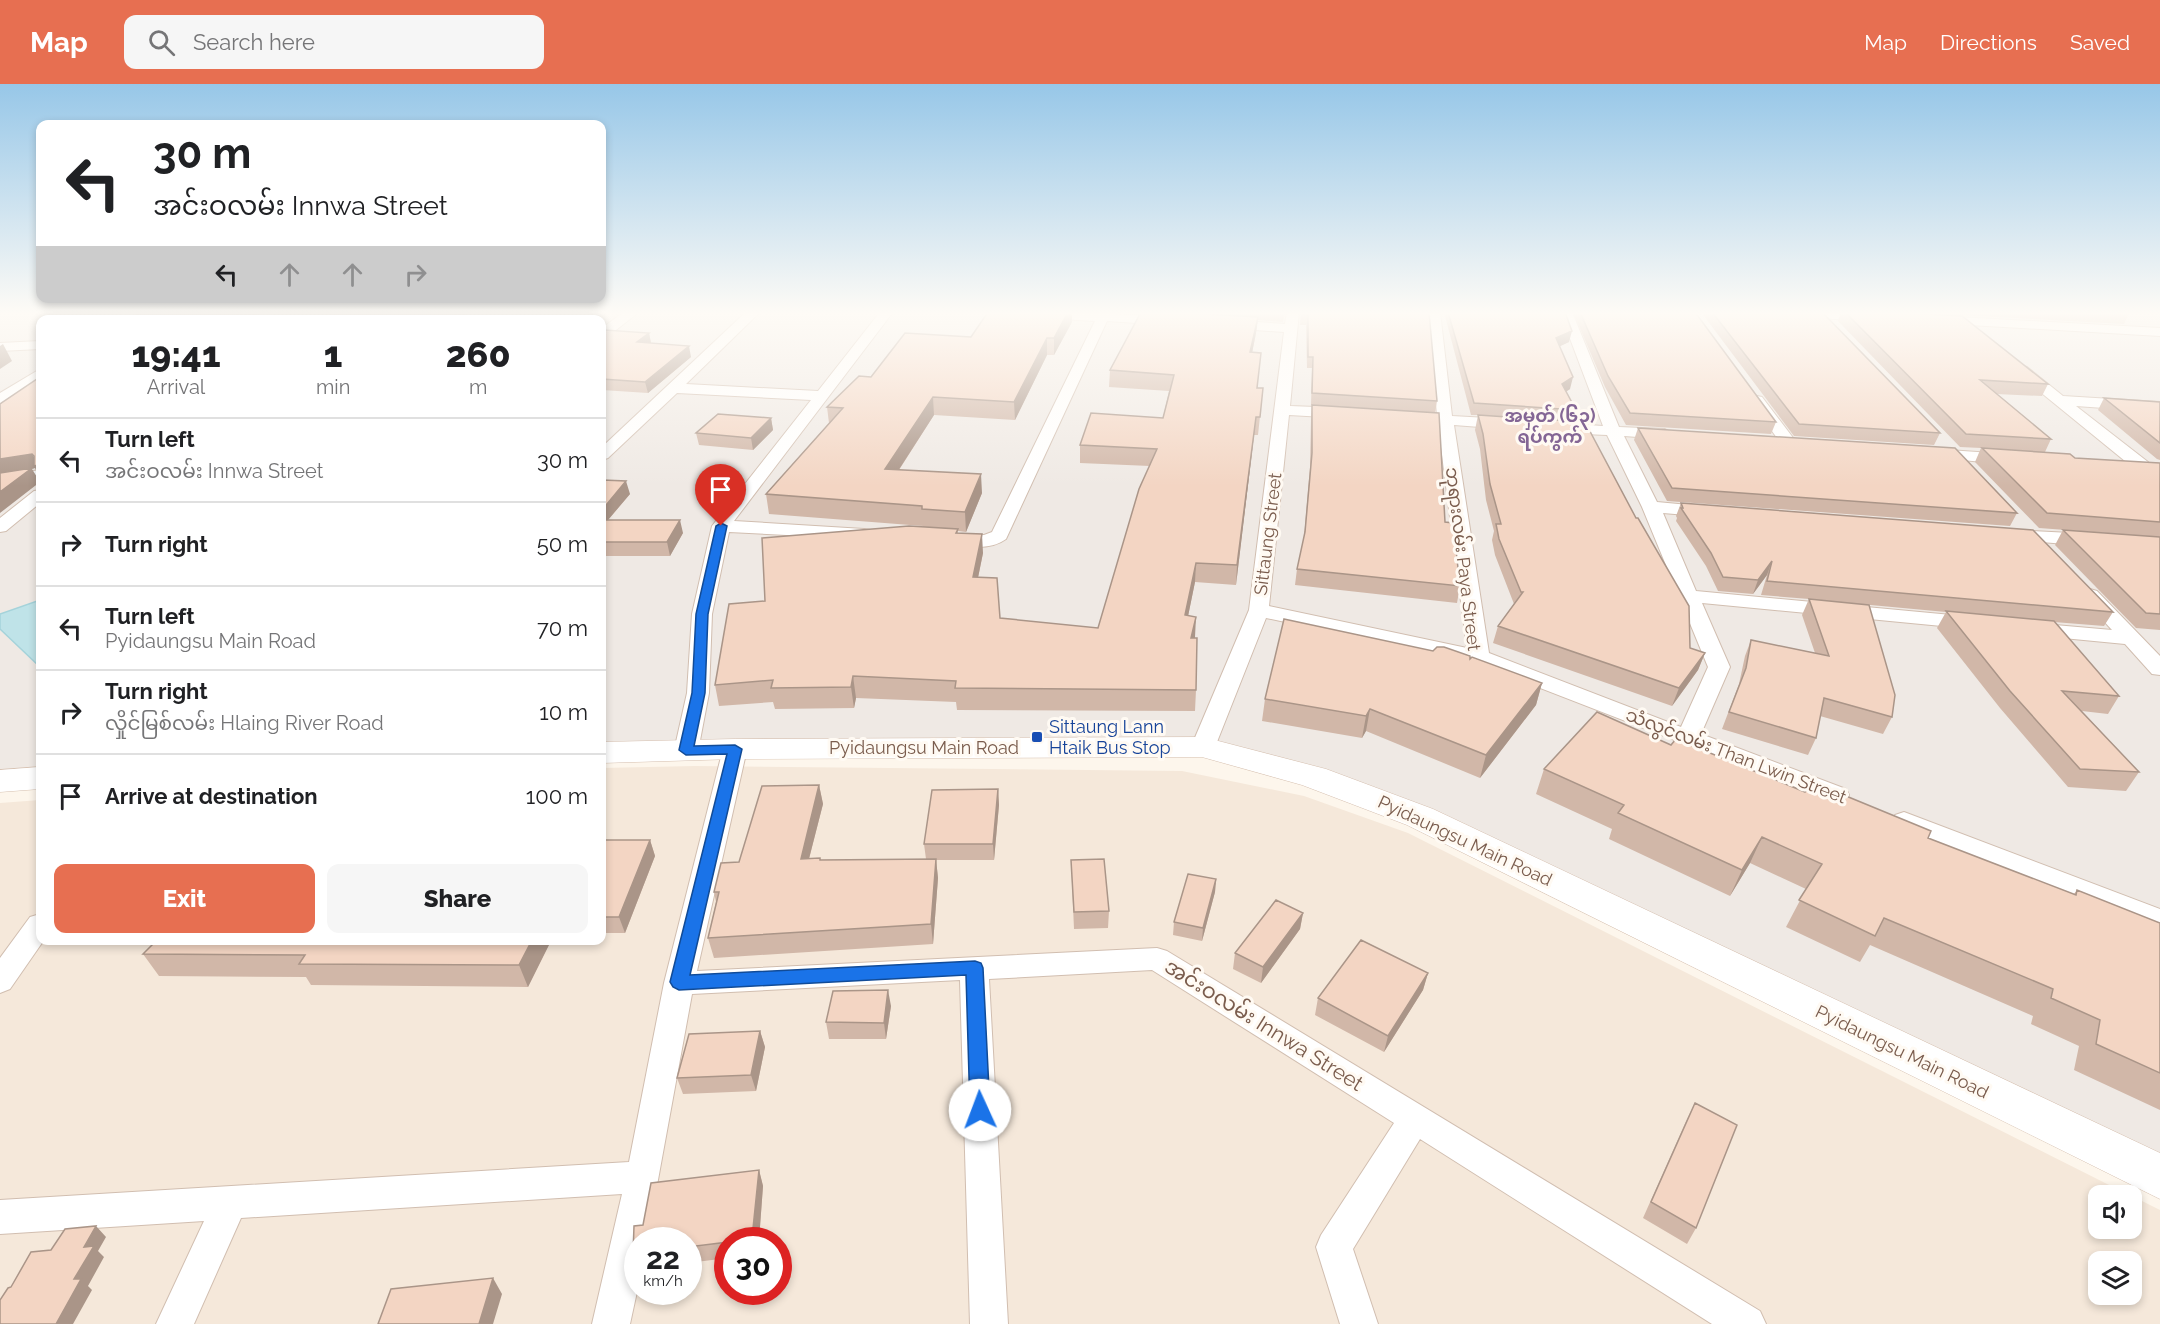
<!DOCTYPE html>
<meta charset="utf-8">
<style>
:root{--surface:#fff;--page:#f6f6f6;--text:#202124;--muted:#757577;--line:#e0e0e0;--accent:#e76f51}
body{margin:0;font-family:Raleway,"Noto Sans Myanmar",sans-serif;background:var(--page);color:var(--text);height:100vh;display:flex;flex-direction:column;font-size:22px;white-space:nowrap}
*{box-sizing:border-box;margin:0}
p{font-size:20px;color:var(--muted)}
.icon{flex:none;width:33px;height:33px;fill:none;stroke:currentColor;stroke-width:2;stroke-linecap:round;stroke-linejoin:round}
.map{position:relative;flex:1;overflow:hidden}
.sheet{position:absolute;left:36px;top:231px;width:570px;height:630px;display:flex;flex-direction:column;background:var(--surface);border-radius:12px;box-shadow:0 3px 9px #0003}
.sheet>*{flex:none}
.guide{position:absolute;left:36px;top:36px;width:570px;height:183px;border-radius:12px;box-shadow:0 3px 9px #0003;background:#fff;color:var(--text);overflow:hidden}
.controls{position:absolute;left:2088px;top:1101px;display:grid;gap:12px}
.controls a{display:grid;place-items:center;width:54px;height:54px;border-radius:12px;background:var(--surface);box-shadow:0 3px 9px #0003;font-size:30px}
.speed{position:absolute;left:624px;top:1143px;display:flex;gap:12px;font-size:30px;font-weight:700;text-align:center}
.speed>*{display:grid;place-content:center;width:78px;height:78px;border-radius:50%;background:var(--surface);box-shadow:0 3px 9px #0003;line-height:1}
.speed small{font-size:15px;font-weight:400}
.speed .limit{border:9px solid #d22;background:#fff;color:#111}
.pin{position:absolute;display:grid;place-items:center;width:51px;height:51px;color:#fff;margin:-62px -26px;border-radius:50% 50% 50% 0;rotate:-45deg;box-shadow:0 0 6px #0007}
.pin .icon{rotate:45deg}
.me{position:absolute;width:66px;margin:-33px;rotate:358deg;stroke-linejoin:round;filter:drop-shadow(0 0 4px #0008)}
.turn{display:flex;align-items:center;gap:21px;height:126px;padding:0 18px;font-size:27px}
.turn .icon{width:78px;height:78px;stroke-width:2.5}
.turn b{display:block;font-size:42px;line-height:51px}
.lanes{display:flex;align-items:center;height:57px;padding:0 18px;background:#0003;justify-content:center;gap:30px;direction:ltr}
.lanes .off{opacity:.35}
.eta{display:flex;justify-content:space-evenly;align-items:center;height:102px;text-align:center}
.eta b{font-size:36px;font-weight:800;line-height:42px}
.action{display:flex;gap:12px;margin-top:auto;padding:12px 18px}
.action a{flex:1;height:69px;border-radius:12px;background:var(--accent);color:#fff;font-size:24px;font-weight:800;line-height:69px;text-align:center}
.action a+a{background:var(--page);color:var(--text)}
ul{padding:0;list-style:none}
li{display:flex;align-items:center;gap:18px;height:84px;padding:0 18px;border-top:2px solid var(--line)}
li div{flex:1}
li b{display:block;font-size:22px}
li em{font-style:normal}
header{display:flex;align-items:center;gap:36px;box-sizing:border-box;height:84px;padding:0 30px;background:var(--accent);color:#fff}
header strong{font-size:28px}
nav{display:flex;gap:33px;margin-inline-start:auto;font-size:21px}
.search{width:420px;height:54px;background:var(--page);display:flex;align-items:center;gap:15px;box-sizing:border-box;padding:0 21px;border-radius:12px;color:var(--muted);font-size:22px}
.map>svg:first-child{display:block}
.residential{fill:#f5e8da;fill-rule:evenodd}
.industrial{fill:#efe9e4}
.water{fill:#bfe3e8;stroke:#a5d3da;stroke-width:1.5}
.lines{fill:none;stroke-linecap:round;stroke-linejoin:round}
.minor-casing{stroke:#d1beb0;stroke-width:2}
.secondary-casing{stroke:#d6c0b0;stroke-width:1}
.minor{fill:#fff;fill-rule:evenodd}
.secondary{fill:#fff;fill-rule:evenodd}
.wall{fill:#d1b7a8}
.shaded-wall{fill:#aa9588}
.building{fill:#f3d5c3;stroke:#aa9588;stroke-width:1.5}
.route{fill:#1a73e8;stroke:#114b97;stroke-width:1.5}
.transit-dot{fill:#1a4fb4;stroke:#fffaf3;stroke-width:2}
.labels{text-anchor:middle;stroke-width:6;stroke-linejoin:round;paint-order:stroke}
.far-quarter-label{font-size:18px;font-weight:bold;fill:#846695;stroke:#fffaf3}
.street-label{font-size:18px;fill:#7a5c4d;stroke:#fffaf3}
.transit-label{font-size:18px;fill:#164399;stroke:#fffaf3;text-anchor:start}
.near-street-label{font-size:21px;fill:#7a5c4d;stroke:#fffaf3}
</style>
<header>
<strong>Map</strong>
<div class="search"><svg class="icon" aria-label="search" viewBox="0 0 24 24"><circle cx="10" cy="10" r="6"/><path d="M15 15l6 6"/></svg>Search here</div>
<nav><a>Map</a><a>Directions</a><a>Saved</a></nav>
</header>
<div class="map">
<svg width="2160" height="1240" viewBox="0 0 2160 1240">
<rect width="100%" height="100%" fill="#fdf6ec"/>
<path class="residential" d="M695,682L1182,687L1304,712L1408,749L2131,1112H2098V1144H2132V1112L2160,1126V1240H0V719L40,716V856H602V684ZM638,1156H688V1208H638ZM728,1156H778V1208H728ZM2098,1178H2132V1210H2098Z"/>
<path class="industrial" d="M0,228H2160V1093L1421,733L1203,663L735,665L602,669V236H40V697L0,699Z"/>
<path class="water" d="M40,516V583L0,545V530Z"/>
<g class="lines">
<defs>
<path id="minor" d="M124,228H138L130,236H115Z
M262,228H276L269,236H255Z
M624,228H639L607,253L602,254V244Z
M746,228H760L686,300L818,307L880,228H893L734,437L864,445L870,446L873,450L870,454L864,455L729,448L712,530L709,609L698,667L694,672L686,674L678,672L674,667L687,609L692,530L712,442L811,316L677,309L608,374L602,376V363Z
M1002,228H1079L1167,233L1173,237L1167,241L1107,237L1006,455C990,467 965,463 947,459L944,455L947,451H984L992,448L1095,237L1008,232Z
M1287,228H1299L1290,322L1342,324L1350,329L1342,334L1289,331L1269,522L1467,564L1438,340L1410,339L1402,334L1410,329L1437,331L1428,228H1440L1452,332L1506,335L1514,340L1506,345L1454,341L1489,569L1681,643L1708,583L1642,423L1607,351L1560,349L1552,344L1560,339L1603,342L1560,228H1572L1619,343L1665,345L1673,350L1665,355L1624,352L1657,418L1710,423L1716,424L1719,428L1716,432L1710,433L1663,429L1696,507L1973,533L1980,535L1983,539L1980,543L1973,545L1702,519L1730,583L1701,650L1846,705L1849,711L1846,717L1837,719L1473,578L1266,534L1215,663L1211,668L1203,670L1195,668L1191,663L1249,526L1284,248L1227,244L1220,240L1227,236L1285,240Z
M1776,228C1793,228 1868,224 1877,233L1871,237L1782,232Z
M1940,232L2160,244V252L1935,239L1934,236Z
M40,257V265L0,267V259Z
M2022,282L2027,283L2063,312L2160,318V328L2076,322L2148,378L2150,382L2148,386H2136L2017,289L2015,286L2017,283Z
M40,285V295L0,320V309Z
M1757,312L1762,313L1794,355L1796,358L1794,361H1782L1750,316Z
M1934,365L2006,370L2014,375L2006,380L1928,373L1926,370L1928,367Z
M40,386V396L0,402V392Z
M40,406V419L6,447L0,448V434L34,407Z
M2012,446L2090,450L2097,452L2099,456L2097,460L2090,462L2006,455L2003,451L2006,447Z
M2090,505L2097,507L2160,572V591L2152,590L2125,560L2032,551L2025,549L2022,545L2025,541L2032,539L2112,546L2080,511L2083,507Z
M735,658L743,660L747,665L697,887L1157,864L1167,867L1760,1227L1766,1240H1712L1420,1055L1353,1165L1378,1240H1340L1316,1163L1321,1151L1394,1039L1152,886L989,895L1008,1240H970L960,896L692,910L647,1156H638V1203L630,1240H592L622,1110L241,1134L194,1240H156L204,1137L0,1150V1116L629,1078L664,899L723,665L727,660Z
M1904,728L2160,825V846L1895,743L1891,737L1895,731Z
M40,830V856H44L10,905L0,909V874L30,833Z"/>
<path id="secondary" d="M1203,653L1326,685L1433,725L2160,1069V1115L1407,741L1302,701L1202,673L735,675L602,679V658L735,655Z
M40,683V705L0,708V686Z"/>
</defs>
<use href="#minor" class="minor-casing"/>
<use href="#secondary" class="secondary-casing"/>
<use href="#minor" class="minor"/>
<use href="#secondary" class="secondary"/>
</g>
<path class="wall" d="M988,228H1072V238L1054,271H1047L1015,336L934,331L899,386L982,409L966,448L958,447V449L983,469L978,494L1000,534L1098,544L1150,382L1080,379V361L1163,334L1169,307L1109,303L1110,286L1140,229L1121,228H1285L1283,238L1258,236L1256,249L1252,269H1261L1257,304H1263L1258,351H1254L1236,501L1195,498L1188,532L1195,554L1196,606L1195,627L957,626L956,618L856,614L854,624L775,625L773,618L719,622L715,601L765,517L923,443V442L769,430L766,410L829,339L827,323L871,293L971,253Z
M1301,228H1429L1437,317L1435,329L1445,438L1460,502L1457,519L1295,501L1297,485L1304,453L1310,384L1311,335L1312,321H1311L1312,284H1307L1306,241H1300Z
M1444,228H1565L1569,258L1560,262L1570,305L1566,308L1576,326L1573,337L1690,564L1705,569L1698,586L1672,622L1493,559L1498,542L1514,520L1495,471L1492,456L1494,447L1486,416L1480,365L1475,346L1478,331H1471Z
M1573,228H1695L1776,338L1771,350L1626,341L1605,303Z
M1701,228H1822L1940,349L1934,361L1794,352Z
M1841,228H1893L2048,300L2042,312L1996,310L2051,355L2045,368L2075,374L2160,379V453L2039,444L1975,378L1981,364L1960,363L1838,237Z
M1904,228H2128L2129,229L2124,240Z
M602,249H649L651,259L691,273L648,309L602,306Z
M2104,314L2160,318V376L2157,375L2098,326Z
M771,334L773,346L753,366L699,361L696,349Z
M1638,344L2017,429L2010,442L1667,417L1634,356Z
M602,396L630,410L608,436L683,449L670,472H602Z
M1681,419L2113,528L2104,542L2054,538L2119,612L2108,630L2082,627L2139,688L2126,707L2068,703L2000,624L1937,544L1946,528L1849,519L1892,633L1883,650L1820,632L1816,654L1808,671L1722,645L1739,600L1745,572L1751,556L1815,569L1802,531L1809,515L1761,511L1767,491L1753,510L1718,507L1706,482L1676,437L1677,434L1676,432Z
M2063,446L2160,453V546L2136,544L2055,461Z
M1470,575L1542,599L1536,621L1480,694L1366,647L1362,654L1262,637L1265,615Z
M1671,661L1805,708L2074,810L2077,806L2160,839V1026L2074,986L2079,962L2031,940L2033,932L1870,861L1860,878L1786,843L1806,805L1750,779L1730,812L1609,755L1612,745L1536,710L1544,685Z
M819,701L823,720L809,775L820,774L821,776L926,775L924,760L998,705L999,721L994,776H936L938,794L933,860L714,874L708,854L716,818L714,808L739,778Z
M602,756H650L655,772L625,849H602Z
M1071,776L1109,827L1108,844L1074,845Z
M1216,795L1215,808L1202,857L1173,851L1174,838Z
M1303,829L1300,845L1261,899L1233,885L1235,869Z
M157,856H551L528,903L311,901L306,893L159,892L143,870Z
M1428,889L1423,906L1384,968L1315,931L1318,914Z
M891,922L886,955H829L826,938Z
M760,947L765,963L756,1007L683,1010L677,994Z
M1695,1019L1696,1144L1687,1160L1643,1134L1687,1035Z
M759,1086L763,1102L759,1156H728V1174L688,1179V1156H638V1180L633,1170L634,1142L643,1141L651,1099Z"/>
<path class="shaded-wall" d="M239,228H259L250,236H229Z
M455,228H466L461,236H450Z
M1068,228H1072V238L1054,271V254Z
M1258,233L1256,249L1249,284L1250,268Z
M1572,247L1569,258L1554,265L1556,254Z
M649,249L651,259L637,258Z
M1047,254V271L1015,336L1014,318Z
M3,260L12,277L0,285V262Z
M689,262L691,273L648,309L645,298Z
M1573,293L1570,305L1559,312L1562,300Z
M933,313L934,331L887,404L885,385Z
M1256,333L1254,351L1236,501L1237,481Z
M771,334L773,346L753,366L751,354Z
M32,370L38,380L40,378V394L35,384L32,385L40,398L0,429V375Z
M981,390L982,409L966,448L965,428Z
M626,397L630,410L602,443V426Z
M680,436L683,449L670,472L667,458Z
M982,450L983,469L974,513L973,493Z
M1772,477L1767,491L1753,510L1758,496Z
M1196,479L1195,498L1184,552L1185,531Z
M1196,533L1195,553L1190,574L1191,554Z
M1705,569L1698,586L1672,622L1679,604Z
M853,592L856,614L854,624L851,603Z
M1542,599L1536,621L1480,694L1486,671Z
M1370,625L1366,647L1362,654L1366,632Z
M819,701L823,720L804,794L801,775Z
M998,705L999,721L994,776L993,760Z
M1762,753L1750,779L1730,812L1742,786Z
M650,756L655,772L625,849L619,833Z
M936,775L938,794L933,860L931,840Z
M1216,795L1215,808L1202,857L1203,844Z
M1303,829L1300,845L1261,899L1263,883Z
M532,856L551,857L528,903L519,881Z
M1428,889L1423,906L1384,968L1388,952Z
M888,906L891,922L886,955L884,939Z
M760,947L765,963L756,1007L751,991Z
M759,1086L763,1102L759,1156H753L752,1154Z
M96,1142L106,1153L98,1167L104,1173L88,1202L92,1206L73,1240H56L74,1195L84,1163Z
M493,1194L502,1210L493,1240H479Z"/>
<path class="building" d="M141,228H239L229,236H130Z
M332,228H455L450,236H326Z
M988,228H1068L1054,254H1047L1014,318L933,313L885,385L981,390L965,428L922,425V422L766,410L843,324L827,323L859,292L871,293L905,249L971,253Z
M1141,228H1173L1258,233L1250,268L1261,269L1257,304H1263L1260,333H1256L1237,481L1196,479L1185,531L1196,533L1191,554H1197L1196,606L955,604L956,597L853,592L851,603L771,604L773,596L715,601L729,520L765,517L762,454L909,442L958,445L956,449L982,450L973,493L997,494L1000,534L1098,544L1139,405L1157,365L1080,361L1091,329L1163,334L1174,291L1110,286Z
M1301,228H1429L1437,317L1312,309L1313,273H1308V231L1301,230Z
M1448,228H1565L1572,247L1556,254L1573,293L1562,300L1576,326L1474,319Z
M1580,228H1695L1776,338L1630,329L1608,292Z
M1712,228H1822L1940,349L1799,340Z
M1845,228H1893L1962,232L2048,300L1980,296L2051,355L1966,350Z
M605,246L649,249L637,258L689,262L645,298L602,295V249Z
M40,293V378L34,383V372L32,370L0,375V320Z
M2104,314L2160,318V359Z
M1312,321L1439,329L1445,438L1453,439L1460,502L1297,485L1305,448L1312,369Z
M718,330L771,334L751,354L696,349Z
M1478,331L1585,338L1636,434H1638L1689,522L1690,564L1705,569L1679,604L1498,542L1523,508H1521L1499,455L1496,440H1501L1490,400L1483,350Z
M1638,344L1955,364L2017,429L1672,404Z
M1982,364L2070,370L2075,374L2160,379V438L2047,429Z
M32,384L0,408V389Z
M602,396L626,397L602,426Z
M1681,419L2033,446L2113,528L1767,497L1772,477L1758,496L1723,493L1711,469L1681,424H1683Z
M602,436H680L667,458H602Z
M2063,446L2160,453V530L2146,529Z
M1809,515L1869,521L1895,611L1892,633L1824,614L1816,654L1729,628L1746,584L1751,556L1829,572Z
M1946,527L2054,537L2119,612L2062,607L2139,688L2080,685L2010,607Z
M1284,535L1433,567L1437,563H1444L1470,572V575L1472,573L1542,599L1486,671L1370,625L1366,632L1265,615Z
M1597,628L1671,661L1676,655L1805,708L1812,698L1931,747L1928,754L2076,811L2077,806L2160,839V989L2096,960L2100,936L2051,914L2053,905L1884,834L1875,852L1799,816L1822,780L1762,753L1742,786L1618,729L1624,721L1544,685Z
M819,701L801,775L820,774V776L936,775L931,840L708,854L719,808H714L721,779L739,778L762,702Z
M998,705L993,760H924L932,706Z
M602,756H650L619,833H602Z
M1104,775L1109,827L1074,828L1071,776Z
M1188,790L1216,795L1203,844L1174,838Z
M1276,816L1303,829L1263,883L1235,869Z
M157,856H532L519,881L299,880L305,871L143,870Z
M1361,856L1428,889L1388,952L1318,914Z
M888,906L884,939L826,938L833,907Z
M760,947L751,991L677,994L689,950Z
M1695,1019L1737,1041L1696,1144L1651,1118Z
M759,1086L752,1154L737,1156H728V1158L688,1163V1156H638V1170H633L634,1142L643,1141L651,1099Z
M96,1142L84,1163L94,1162L74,1195H81L56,1240H0V1216L8,1204L11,1203L31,1168L51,1166L65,1145Z
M493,1194L479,1240H378L391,1205Z"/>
<linearGradient id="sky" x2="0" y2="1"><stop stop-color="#97c7e8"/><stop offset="0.57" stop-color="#fefbf6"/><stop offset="1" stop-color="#fefbf6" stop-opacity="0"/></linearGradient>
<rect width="2160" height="402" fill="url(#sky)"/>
<path class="route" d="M721,439L727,442L708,530L705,609L694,662L735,661L742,665L690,891L975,877L981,879L983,884L990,1026L987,1032L980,1035L973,1032L970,1026L966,891L679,906L673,903L670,898L727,670L686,671L679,666L692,609L696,530L716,442Z"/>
<rect class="transit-dot" x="1031" y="647" width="12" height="12" rx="3"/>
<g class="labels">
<g class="far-quarter-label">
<text x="1550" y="338">အမှတ် (၆၃)<tspan x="1550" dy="21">ရပ်ကွက်</tspan></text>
</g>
<g class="street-label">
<text transform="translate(1268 450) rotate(-83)" y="6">Sittaung Street</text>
<text transform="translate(1463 475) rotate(83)" y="6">ဘုရားလမ်း Paya Street</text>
<text x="924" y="670">Pyidaungsu Main Road</text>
<text transform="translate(1736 672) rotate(21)" y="6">သံလွင်လမ်း Than Lwin Street</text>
<text transform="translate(1465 757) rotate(25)" y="6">Pyidaungsu Main Road</text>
<text transform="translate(1902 968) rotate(26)" y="6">Pyidaungsu Main Road</text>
</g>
<g class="transit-label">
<text x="1049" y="649">Sittaung Lann<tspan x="1049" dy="21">Htaik Bus Stop</tspan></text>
</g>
<g class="near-street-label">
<text transform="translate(1264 941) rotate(32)" y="7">အင်းဝလမ်း Innwa Street</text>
</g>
</g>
</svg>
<div class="controls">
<a><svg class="icon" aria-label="sound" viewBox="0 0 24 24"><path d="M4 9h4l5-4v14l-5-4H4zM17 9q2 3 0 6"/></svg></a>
<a><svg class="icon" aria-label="layers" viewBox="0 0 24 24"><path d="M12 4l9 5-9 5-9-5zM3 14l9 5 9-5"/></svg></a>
</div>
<div class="speed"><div>22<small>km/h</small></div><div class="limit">30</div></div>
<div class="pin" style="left:721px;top:442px;background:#d93025"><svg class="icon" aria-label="arrive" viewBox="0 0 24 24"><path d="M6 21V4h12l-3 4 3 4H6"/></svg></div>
<svg class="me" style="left:980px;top:1026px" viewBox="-20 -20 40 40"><circle r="19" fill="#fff"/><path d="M0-13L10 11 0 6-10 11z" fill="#1a73e8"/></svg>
<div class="guide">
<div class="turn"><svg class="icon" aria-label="left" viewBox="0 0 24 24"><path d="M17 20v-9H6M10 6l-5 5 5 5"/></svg><div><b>30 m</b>အင်းဝလမ်း Innwa Street</div></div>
<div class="lanes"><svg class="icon" aria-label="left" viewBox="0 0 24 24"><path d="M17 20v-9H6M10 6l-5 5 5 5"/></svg><svg class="icon off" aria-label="ahead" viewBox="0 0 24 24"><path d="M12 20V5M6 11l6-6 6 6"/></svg><svg class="icon off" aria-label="ahead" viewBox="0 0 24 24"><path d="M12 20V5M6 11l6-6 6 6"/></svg><svg class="icon off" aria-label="right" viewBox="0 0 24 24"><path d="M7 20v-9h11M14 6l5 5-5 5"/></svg></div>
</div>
<section class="sheet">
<div class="eta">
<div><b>19:41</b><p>Arrival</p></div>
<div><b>1</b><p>min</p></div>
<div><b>260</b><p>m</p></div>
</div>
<ul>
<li><svg class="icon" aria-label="left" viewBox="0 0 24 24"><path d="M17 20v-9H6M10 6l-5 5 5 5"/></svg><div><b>Turn left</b><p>အင်းဝလမ်း Innwa Street</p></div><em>30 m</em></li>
<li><svg class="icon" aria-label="right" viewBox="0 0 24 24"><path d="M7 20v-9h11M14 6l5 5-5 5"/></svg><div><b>Turn right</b></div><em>50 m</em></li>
<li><svg class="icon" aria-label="left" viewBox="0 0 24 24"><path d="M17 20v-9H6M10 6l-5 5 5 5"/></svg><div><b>Turn left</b><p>Pyidaungsu Main Road</p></div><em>70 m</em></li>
<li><svg class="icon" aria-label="right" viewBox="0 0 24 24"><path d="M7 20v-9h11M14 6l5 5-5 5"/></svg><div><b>Turn right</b><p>လှိုင်မြစ်လမ်း Hlaing River Road</p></div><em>10 m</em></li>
<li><svg class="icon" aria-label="arrive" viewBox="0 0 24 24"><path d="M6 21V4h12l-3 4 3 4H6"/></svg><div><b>Arrive at destination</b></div><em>100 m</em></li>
</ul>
<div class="action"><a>Exit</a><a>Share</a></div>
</section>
</div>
